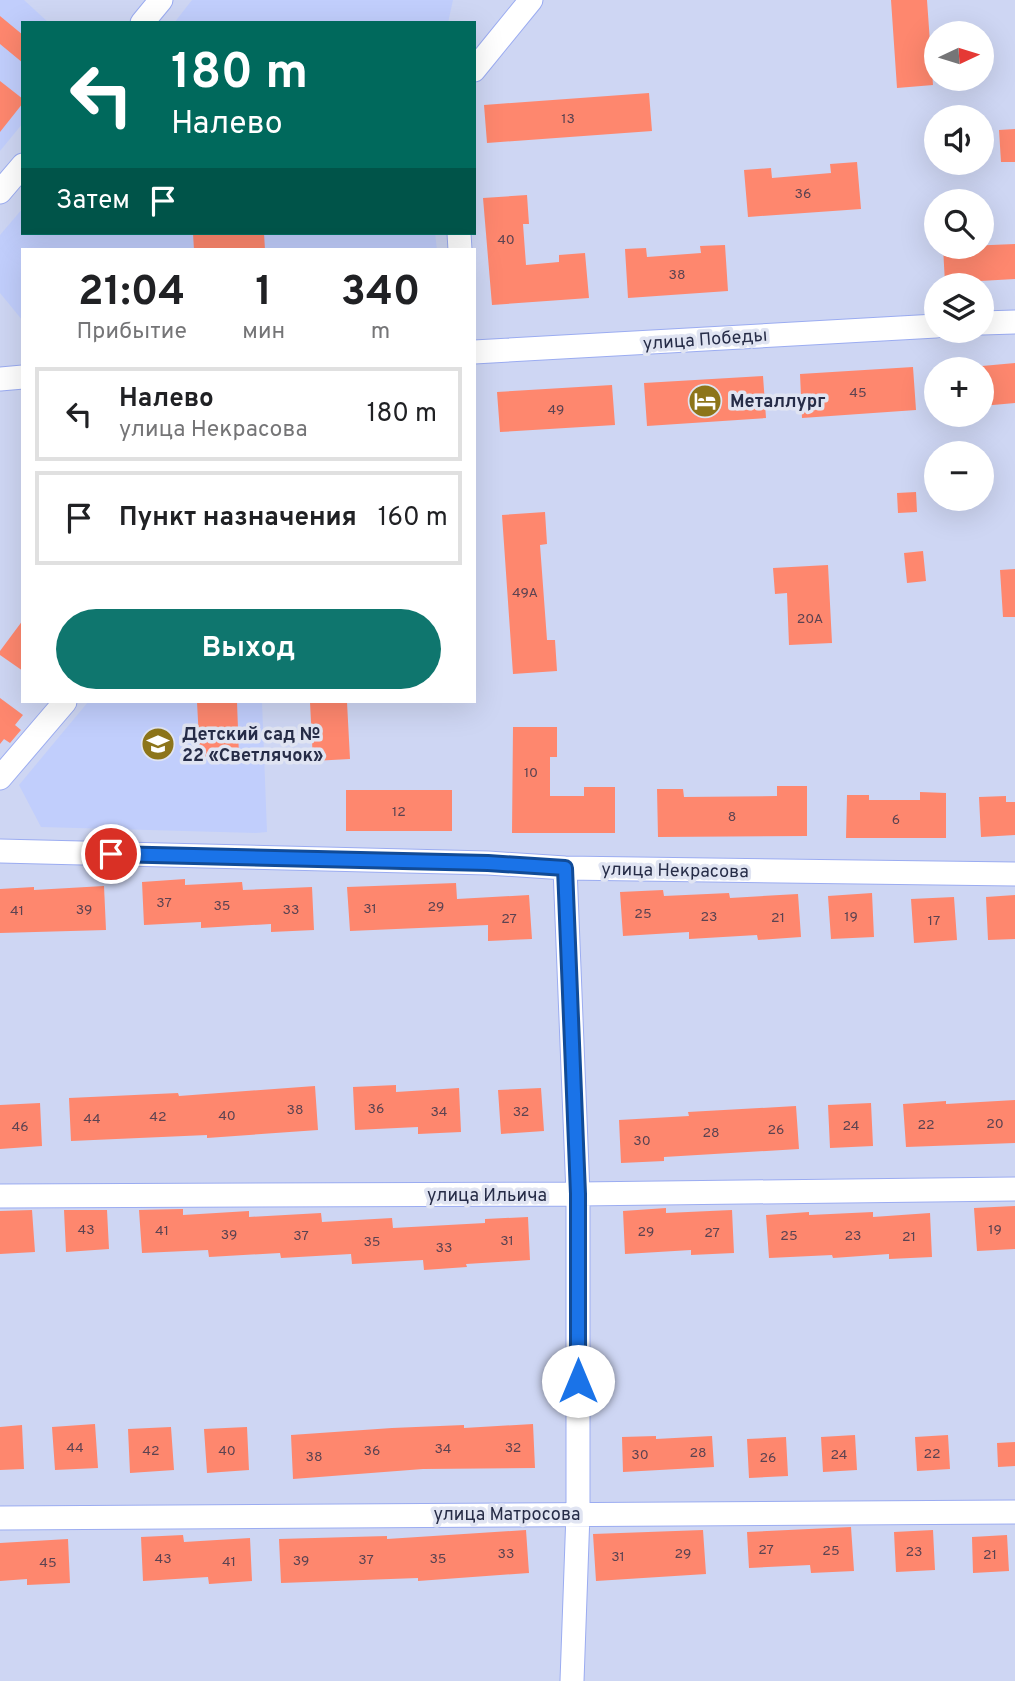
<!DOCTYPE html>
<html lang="ru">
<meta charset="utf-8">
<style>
:root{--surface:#fff;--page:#f2f2f2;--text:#202124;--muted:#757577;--line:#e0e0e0;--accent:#0f766e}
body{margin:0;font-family:Overpass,sans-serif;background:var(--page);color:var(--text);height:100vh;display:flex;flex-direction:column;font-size:26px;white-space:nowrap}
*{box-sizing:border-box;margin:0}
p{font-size:23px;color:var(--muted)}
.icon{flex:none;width:38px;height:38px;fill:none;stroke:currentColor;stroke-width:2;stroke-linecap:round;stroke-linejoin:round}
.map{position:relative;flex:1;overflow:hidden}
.sheet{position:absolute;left:21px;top:248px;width:455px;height:455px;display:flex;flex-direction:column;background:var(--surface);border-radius:0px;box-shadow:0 7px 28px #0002}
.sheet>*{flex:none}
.banner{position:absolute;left:21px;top:21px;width:455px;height:214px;border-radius:0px;box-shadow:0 7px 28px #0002;background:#00695c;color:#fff;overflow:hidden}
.needle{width:46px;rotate:86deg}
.buttons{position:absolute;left:924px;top:21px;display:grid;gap:14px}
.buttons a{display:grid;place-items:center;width:70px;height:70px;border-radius:50%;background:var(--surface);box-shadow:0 7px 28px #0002;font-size:35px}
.pin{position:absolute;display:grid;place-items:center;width:60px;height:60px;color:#fff;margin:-30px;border:4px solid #fff;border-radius:50%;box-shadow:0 2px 7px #0007}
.me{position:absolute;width:77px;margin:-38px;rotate:0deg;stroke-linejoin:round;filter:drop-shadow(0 0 5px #0008)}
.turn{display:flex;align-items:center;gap:24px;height:147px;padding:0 35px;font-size:32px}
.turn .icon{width:91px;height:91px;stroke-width:2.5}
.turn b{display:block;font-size:49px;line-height:60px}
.then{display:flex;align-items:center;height:66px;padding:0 35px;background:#0003;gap:14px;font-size:26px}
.eta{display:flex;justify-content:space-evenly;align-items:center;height:119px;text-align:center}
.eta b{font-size:42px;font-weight:700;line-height:49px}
.primary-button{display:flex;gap:14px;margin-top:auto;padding:14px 35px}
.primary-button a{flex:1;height:80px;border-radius:42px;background:var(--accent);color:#fff;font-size:28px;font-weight:700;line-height:80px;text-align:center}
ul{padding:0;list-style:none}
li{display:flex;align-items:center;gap:21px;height:94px;margin:0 14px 10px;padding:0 21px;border:4px solid var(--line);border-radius:0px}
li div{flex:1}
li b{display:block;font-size:26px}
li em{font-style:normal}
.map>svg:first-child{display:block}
.built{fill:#c1cefc}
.building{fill:#fe876e}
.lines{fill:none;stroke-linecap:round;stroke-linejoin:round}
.minor-casing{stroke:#9bacf1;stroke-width:25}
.minor{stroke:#fff;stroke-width:23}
.route-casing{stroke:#114b97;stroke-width:18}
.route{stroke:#1a73e8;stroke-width:12}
.labels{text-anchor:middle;stroke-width:7;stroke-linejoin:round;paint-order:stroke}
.number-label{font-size:14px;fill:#5c4351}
.street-label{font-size:18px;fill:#262c47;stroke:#e0e4f2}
.poi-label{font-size:18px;font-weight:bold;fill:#262c47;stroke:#e0e4f2;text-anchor:start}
</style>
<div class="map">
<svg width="1015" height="1681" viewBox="0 0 1015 1681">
<rect width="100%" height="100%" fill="#ced6f3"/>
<path class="built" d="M0,0H24L49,23H23V123L0,151Z
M192,0H453L448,23H174Z
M23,208V233H435L437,250H23V321L0,293V235Z
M88,702H262L267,832L256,833L41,827L19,785Z"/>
<path class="building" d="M891,0H927L933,85L897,88Z
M0,16L23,35V63L0,44Z
M0,81L23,99V103L0,132Z
M649,93L652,131L487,143L484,105Z
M1015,129V162H1001L999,130Z
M857,162L861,209L748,217L744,170L771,168L772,178L831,173L830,164Z
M527,195L529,224H523L526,265L559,262V255L585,253L589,298L492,305L483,198Z
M193,233H264L265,250H194Z
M1015,244V279L945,283L943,247Z
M725,245L728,291L628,298L625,249L646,248L647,257L701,253L700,246Z
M1015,363V403L982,406V366Z
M913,367L916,410L802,418L800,374Z
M763,376L766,418L647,426L644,383Z
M612,385L615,425L500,432L497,392Z
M916,492L917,512L898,513L897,493Z
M545,512L547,544L540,545L547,640H555L557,671L513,674L502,515Z
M923,551L926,581L907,583L904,553Z
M828,565L832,643L789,645L787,593L775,594L773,568Z
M1015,569V617H1003L1000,570Z
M23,620V671L0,655V651Z
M0,698L23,715L15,725L21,730L10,743L4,739L0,744Z
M197,702H237L239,756L200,758Z
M310,702H347L350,759L313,761Z
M513,727H557V757H550V796H584V787H615V833H512Z
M777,786H807V836L658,837L657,789H683L684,797L777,796Z
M346,790H452V831H346Z
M920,792L946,793V838H846L847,795H869V800H920Z
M1006,796V802H1015V835L981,837L979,797Z
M185,879V885L242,882L243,890L312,887L314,930L271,932V924L201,928V922L144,925L142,882Z
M456,883L457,899L529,895L532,939L488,941V925L350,931L347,887Z
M104,886L106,930L0,933V889L34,887V890Z
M663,890L664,896L729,893L730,898L798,894L801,937L758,940L757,935L689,939V932L623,936L620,892Z
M872,893L874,937L831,939L828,896Z
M1015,895V939L988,940L986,897Z
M954,897L957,940L914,943L911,899Z
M396,1085V1092L459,1088L461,1132L418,1134V1127L355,1130L353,1087Z
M315,1086L318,1130L207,1138V1135L71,1141L69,1098L178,1093L179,1096Z
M541,1088L544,1131L501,1134L498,1090Z
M1015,1100V1143L906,1147L903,1104L946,1101V1104Z
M40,1103L42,1146L0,1149V1105Z
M871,1103L873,1146L830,1148L828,1105Z
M796,1106L799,1149L664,1157V1161L621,1163L619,1120L689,1116L688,1112Z
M1015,1206V1249L977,1251L974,1208Z
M666,1208V1213L732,1210L734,1253L691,1255V1250L625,1254L623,1211Z
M183,1209V1215L249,1211V1217L321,1213L322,1222L392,1218L393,1228L485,1223V1219L528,1217L530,1260L466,1264L467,1267L424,1270L423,1260L352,1264L351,1254L281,1258L280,1253L209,1257L208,1250L142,1253L139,1210Z
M32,1210L35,1252L0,1254V1211Z
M64,1210H107L109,1249L66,1252Z
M809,1212V1215L873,1212V1217L930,1213L932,1257L889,1259V1254L833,1258L832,1255L769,1258L766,1215Z
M95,1424L98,1468L55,1470L52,1427Z
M533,1424L535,1468L423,1469L293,1479L291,1435L392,1428L464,1425V1428Z
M22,1425L24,1469L0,1470V1427Z
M171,1427L174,1470L130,1473L128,1429Z
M247,1427L249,1470L207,1473L204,1429Z
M855,1435L857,1470L823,1472L821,1437Z
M948,1435L950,1469L917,1471L915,1437Z
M656,1436V1439L712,1436L714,1467L623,1472L622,1437Z
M786,1437L788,1476L749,1478L747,1439Z
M1015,1442V1466L998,1467L997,1443Z
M851,1527L854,1571L811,1573L810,1565L749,1568L747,1532Z
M526,1530L529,1573L418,1581V1578L281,1583L279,1539L387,1536V1539Z
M703,1530L706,1574L596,1581L593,1534Z
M933,1530L935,1570L896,1572L894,1532Z
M183,1535L184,1542L250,1538L252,1581L209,1584L208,1577L143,1581L141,1537Z
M1007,1535L1009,1571L973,1573L972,1537Z
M68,1539L70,1583L27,1585V1579L0,1581V1543Z"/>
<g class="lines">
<defs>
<path id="minor" d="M142,23L161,0
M474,70L531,0
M0,192L23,165
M459,233L460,250
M982,323L1015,322
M474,352L936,326
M0,379L23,377
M0,778L65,702
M0,851L488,863L565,868L1015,874
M565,868L578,1194V1513L572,1681
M0,1196L578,1194L1015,1189
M0,1518L1015,1512"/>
</defs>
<use href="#minor" class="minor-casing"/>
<use href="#minor" class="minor"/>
</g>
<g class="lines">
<defs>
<path id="route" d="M111,854L488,863L565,868L578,1194V1381"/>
</defs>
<use href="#route" class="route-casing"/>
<use href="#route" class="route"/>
</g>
<defs>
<symbol id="hotel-disc" viewBox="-11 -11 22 22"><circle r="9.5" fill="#8d751a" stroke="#e0e4f2"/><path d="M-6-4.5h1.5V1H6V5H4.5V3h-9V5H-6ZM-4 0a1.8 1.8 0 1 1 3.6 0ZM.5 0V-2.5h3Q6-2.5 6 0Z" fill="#fff"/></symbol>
<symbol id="school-disc" viewBox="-11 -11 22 22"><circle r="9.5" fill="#8d751a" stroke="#e0e4f2"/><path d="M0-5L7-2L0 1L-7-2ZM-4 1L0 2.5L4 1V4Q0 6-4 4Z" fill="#fff"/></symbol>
</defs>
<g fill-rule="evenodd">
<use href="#hotel-disc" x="686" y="382" width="38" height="38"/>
<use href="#school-disc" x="139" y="725" width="38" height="38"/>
</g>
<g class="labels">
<g class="number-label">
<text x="568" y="123">13</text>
<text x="803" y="198">36</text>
<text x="506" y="244">40</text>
<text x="677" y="279">38</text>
<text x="858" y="397">45</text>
<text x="556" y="414">49</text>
<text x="525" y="597">49А</text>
<text x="810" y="623">20А</text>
<text x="531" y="777">10</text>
<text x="399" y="816">12</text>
<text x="732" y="821">8</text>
<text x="896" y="824">6</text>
<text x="164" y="907">37</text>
<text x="222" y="910">35</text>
<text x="436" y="911">29</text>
<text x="370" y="913">31</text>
<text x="84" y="914">39</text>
<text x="291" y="914">33</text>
<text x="17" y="915">41</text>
<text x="643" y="918">25</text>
<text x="709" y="921">23</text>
<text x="851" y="921">19</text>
<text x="778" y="922">21</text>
<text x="509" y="923">27</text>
<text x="934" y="925">17</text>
<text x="376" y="1113">36</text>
<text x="295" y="1114">38</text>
<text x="439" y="1116">34</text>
<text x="521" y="1116">32</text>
<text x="227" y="1120">40</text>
<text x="158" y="1121">42</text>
<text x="92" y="1123">44</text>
<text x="995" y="1128">20</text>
<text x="926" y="1129">22</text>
<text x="851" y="1130">24</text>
<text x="20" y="1131">46</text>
<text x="776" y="1134">26</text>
<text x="711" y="1137">28</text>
<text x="642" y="1145">30</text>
<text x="86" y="1234">43</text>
<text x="995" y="1234">19</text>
<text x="162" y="1235">41</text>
<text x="646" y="1236">29</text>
<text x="712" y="1237">27</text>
<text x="229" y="1239">39</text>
<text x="301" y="1240">37</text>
<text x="789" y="1240">25</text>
<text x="853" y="1240">23</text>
<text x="909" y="1241">21</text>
<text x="507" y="1245">31</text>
<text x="372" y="1246">35</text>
<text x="444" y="1252">33</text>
<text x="75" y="1452">44</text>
<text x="513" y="1452">32</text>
<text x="443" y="1453">34</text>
<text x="151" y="1455">42</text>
<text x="227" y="1455">40</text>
<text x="372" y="1455">36</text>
<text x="698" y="1457">28</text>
<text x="932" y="1458">22</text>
<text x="640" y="1459">30</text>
<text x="839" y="1459">24</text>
<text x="314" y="1461">38</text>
<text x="768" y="1462">26</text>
<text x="766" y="1554">27</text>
<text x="831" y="1555">25</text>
<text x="914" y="1556">23</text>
<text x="506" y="1558">33</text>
<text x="683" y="1558">29</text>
<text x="990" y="1559">21</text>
<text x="618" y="1561">31</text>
<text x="163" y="1563">43</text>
<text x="438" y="1563">35</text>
<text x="366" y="1564">37</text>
<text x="301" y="1565">39</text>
<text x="229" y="1566">41</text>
<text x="48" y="1567">45</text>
</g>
<g class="street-label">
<text transform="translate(705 339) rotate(-4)" y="6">улица Победы</text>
<text transform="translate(675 870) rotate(1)" y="6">улица Некрасова</text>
<text x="487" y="1201">улица Ильича</text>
<text x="507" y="1520">улица Матросова</text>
</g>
<g class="poi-label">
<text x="730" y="407">Металлург</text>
<text x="182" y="740">Детский сад №<tspan x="182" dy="21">22 «Светлячок»</tspan></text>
</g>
</g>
</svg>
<div class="buttons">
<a><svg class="needle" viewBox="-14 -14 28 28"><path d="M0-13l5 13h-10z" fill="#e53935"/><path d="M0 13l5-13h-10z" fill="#757577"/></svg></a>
<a><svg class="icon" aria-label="sound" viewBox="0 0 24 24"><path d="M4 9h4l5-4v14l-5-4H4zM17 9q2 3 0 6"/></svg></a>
<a><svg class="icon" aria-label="search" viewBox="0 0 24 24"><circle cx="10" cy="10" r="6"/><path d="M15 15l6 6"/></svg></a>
<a><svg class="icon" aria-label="layers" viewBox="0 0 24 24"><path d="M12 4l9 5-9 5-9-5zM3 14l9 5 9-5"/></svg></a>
<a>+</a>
<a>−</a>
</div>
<div class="pin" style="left:111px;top:854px;background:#d93025"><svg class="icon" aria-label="arrive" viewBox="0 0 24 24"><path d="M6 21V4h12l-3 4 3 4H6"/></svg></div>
<svg class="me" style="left:578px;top:1381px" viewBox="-20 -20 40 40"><circle r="19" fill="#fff"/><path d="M0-13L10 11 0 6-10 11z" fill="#1a73e8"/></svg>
<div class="banner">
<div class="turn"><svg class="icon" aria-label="left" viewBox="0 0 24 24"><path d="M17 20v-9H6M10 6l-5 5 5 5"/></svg><div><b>180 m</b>Налево</div></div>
<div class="then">Затем<svg class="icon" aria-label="arrive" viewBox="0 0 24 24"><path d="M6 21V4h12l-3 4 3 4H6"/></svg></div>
</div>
<section class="sheet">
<div class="eta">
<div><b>21:04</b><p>Прибытие</p></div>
<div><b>1</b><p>мин</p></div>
<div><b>340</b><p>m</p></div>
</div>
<ul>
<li><svg class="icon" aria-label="left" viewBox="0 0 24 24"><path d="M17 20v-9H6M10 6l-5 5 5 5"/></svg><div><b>Налево</b><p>улица Некрасова</p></div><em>180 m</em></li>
<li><svg class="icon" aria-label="arrive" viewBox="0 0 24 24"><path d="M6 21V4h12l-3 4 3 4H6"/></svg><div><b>Пункт назначения</b></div><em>160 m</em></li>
</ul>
<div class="primary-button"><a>Выход</a></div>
</section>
</div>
